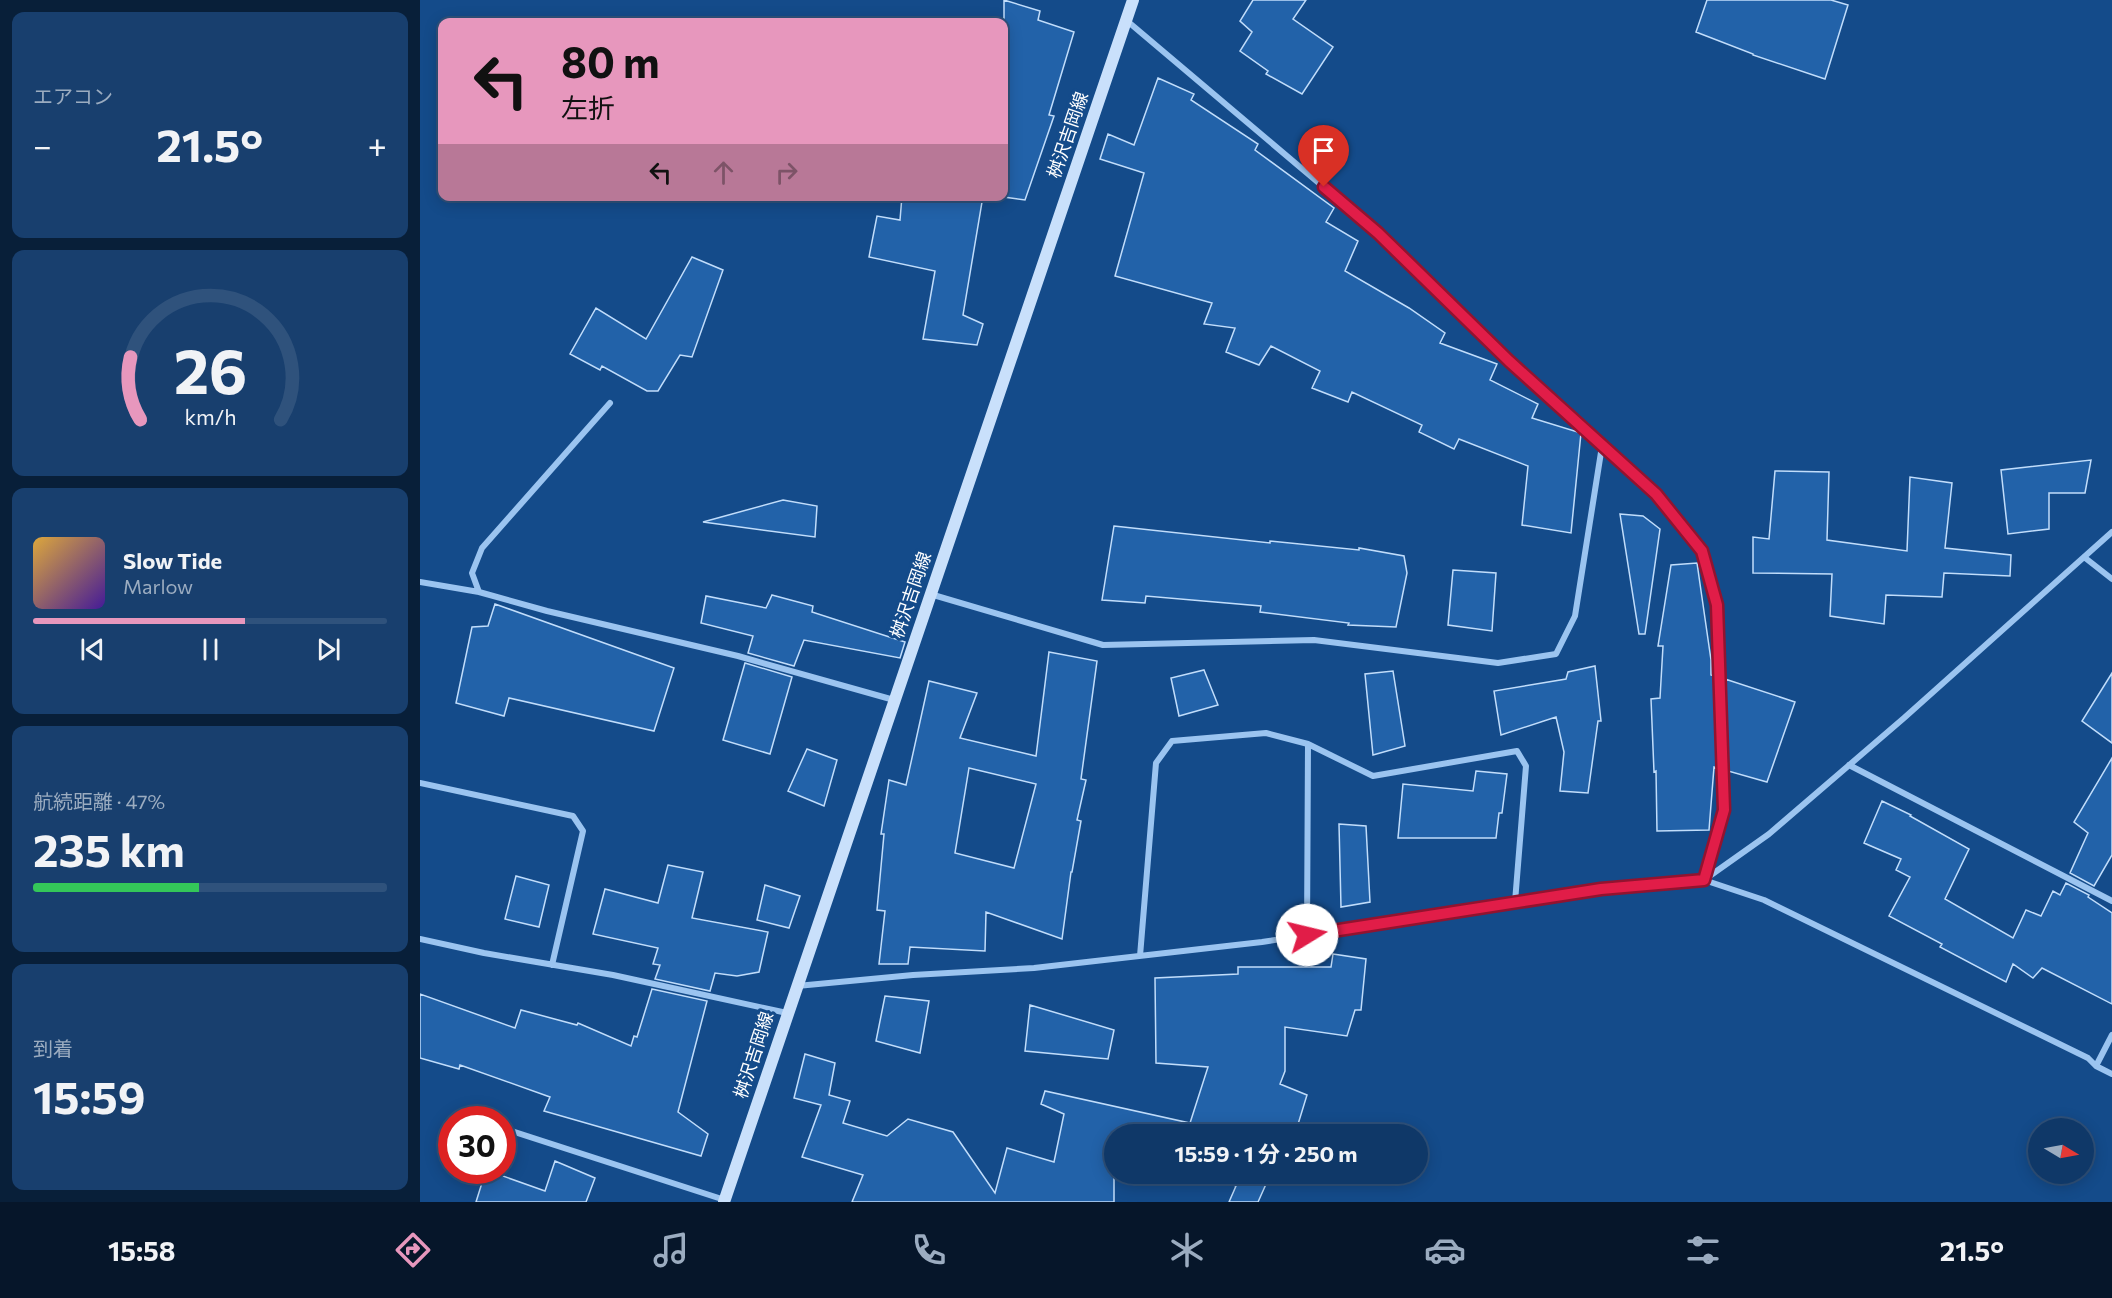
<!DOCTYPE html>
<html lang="ja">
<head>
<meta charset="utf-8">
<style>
  body { margin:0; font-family:Commissioner,"Noto Sans JP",sans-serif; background:#183f6e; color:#f1f3f6; height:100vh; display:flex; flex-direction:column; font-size:22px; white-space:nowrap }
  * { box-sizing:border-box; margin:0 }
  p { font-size:20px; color:#9bacc0 }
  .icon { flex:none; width:33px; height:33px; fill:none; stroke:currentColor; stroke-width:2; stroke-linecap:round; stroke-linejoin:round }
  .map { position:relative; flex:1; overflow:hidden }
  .drawer { display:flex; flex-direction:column; gap:12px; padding:12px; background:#081f39; width:420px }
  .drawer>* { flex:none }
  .banner { position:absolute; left:18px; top:18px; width:570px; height:183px; border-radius:12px; box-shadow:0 3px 15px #0003,0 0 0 2px #2f527c; background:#e797bd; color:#111; overflow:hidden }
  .needle { width:39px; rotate:100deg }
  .buttons { position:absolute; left:1608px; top:1118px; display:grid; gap:12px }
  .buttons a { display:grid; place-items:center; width:66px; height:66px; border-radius:50%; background:#0f3868; box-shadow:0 3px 15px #0003,0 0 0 2px #2f527c; font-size:30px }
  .speed { position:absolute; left:18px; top:1106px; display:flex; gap:12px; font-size:30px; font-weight:700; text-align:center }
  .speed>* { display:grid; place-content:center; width:78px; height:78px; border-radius:50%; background:#0f3868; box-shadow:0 3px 15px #0003,0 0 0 2px #2f527c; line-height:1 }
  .speed .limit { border:9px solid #d22; background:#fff; color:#111 }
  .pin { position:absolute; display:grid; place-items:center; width:51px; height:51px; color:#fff; margin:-62px -26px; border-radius:50% 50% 50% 0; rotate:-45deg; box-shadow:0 0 6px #0007 }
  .pin .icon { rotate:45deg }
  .me { position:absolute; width:66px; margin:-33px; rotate:81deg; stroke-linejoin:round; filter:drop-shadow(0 0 4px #0008) }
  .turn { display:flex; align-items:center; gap:21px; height:126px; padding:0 24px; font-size:27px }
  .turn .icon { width:78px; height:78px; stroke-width:2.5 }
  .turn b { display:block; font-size:42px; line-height:51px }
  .lanes { display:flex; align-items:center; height:57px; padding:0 24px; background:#0003; justify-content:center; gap:30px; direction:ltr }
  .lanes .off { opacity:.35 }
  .big { font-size:45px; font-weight:700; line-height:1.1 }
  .drawer .widget { flex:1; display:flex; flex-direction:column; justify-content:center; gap:9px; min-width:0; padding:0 21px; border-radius:12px; background:#183f6e }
  .drawer .dial { align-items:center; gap:0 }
  .dial svg { height:156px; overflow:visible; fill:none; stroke:#2f527c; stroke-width:7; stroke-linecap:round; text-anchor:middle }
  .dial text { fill:#f1f3f6; stroke:none }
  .song { display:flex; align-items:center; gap:18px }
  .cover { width:72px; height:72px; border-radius:9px; background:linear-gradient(135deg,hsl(40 70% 55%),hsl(260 70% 35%)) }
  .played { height:6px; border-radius:3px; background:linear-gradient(90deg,#e797bd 60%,#2f527c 60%) }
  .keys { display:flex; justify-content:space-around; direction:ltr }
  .heat { display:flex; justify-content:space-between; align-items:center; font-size:33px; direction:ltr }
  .charge { height:9px; border-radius:4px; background:linear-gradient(90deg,#34c759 47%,#2f527c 0) }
  .trip { position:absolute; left:684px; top:1124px; width:324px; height:60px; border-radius:30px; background:#0f3868; box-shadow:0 3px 15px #0003,0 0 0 2px #2f527c; font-weight:700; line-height:60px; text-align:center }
  .tabs { display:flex; height:96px; justify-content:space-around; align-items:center; background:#06162a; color:#9bacc0 }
  .tabs .icon { width:42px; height:42px }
  .tabs .on { color:#e797bd }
  .tabs b { font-size:27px; color:#f1f3f6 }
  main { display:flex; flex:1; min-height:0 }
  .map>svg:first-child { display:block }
  .building { fill:#2262a9; stroke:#c1ddfb; stroke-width:1.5; fill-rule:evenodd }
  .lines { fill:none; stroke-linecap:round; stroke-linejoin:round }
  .minor { stroke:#9bc4f0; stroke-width:6 }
  .secondary { stroke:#c9e0fb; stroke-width:12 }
  .route-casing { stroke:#92132f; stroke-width:15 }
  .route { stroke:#e11d48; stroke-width:10 }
  .labels { text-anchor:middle; stroke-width:6; stroke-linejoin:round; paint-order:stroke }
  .street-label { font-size:18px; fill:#fff; stroke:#144b8a }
</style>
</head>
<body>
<main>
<section class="drawer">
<div class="widget"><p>エアコン</p>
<div class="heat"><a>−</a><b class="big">21.5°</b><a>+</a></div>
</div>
<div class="widget dial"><svg viewBox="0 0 100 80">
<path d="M14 69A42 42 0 1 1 86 69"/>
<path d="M14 69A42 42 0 0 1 9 37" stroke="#e797bd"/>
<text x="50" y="56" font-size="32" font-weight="700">26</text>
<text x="50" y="72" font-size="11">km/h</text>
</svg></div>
<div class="widget">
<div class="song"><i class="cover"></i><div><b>Slow Tide</b><p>Marlow</p></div></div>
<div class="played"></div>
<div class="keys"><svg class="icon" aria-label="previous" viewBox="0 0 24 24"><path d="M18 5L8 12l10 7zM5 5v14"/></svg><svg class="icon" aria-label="pause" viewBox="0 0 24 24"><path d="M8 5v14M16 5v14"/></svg><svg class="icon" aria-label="next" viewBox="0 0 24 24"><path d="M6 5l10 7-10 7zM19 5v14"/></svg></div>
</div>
<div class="widget"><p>航続距離 · 47%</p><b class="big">235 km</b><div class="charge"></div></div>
<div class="widget"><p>到着</p><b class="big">15:59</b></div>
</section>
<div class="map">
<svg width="1692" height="1202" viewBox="0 0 1692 1202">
  <rect width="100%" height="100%" fill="#144b8a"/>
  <path class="building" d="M584,0L620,11L618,20L654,32L629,115L634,116L605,200L584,197Z
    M833,0H886L873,19L913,47L882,94L846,74L848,71L820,51L832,32L820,21Z
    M1287,0H1411L1428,5L1405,79L1333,55V54L1276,32Z
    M738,78L774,94L771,100L838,144L835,150L914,208L906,222L938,241L925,271L989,308L1025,333L1020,343L1077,364L1070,380L1118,404L1112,418L1161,433L1151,533L1102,525L1108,466L1039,439L1034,449L999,432L1002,425L932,392L928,402L892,388L900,371L851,346L839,365L806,352L815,328L784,324L792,303L695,276L724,173L680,159L688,134L714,145Z
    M482,196H563L543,315L563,324L557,345L503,339L515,271L449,257L457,216L480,220Z
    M272,257L303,270L272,357L260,355L238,391H227L182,366L180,370L150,354L176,308L226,339Z
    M1671,460L1665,493H1629V529L1588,534L1581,470Z
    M1355,471L1409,472L1407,540L1487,551L1490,477L1532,483L1525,548L1591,555L1590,576L1524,573L1522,597L1466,595L1464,624L1410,616L1412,574L1333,573V537L1349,539Z
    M363,500L397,506L395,537L283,522Z
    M1200,514L1223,516L1240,529L1225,634H1219Z
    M694,526L850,543V541L939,550V548L984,556L987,573L976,627L928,625L929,623L840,612L841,606L726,596L725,603L682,600Z
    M1277,563L1291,660V675L1294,676L1297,768L1294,767L1289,830L1237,831L1236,771L1234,772L1231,699L1240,698L1243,646H1238L1251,565Z
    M1033,570L1076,573L1072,631L1028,625Z
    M352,595L393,606L392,612L485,642L480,658L384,640L374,666L328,653L333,636L281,623L286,596L346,608Z
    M75,604L254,668L234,731L89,698L84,716L36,703L52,627L68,626Z
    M629,652L677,661L661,779L666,780L657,820L661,821L652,872H651L642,939L566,912L565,951L490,947L488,964H459L465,911L457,910L464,834H461L469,780L486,785L509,681L557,693L540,738L616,756ZM549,768L616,784L594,868L535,853Z
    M325,663L372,677L350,754L303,740Z
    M1175,666L1181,721H1178L1168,793L1140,791L1144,752L1136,717L1081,735L1074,691L1146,679L1148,672Z
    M784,670L798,705L759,716L751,678Z
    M973,671L985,746L953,755L945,674Z
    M1692,673V743L1662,721Z
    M1305,679L1375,702L1347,782L1308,771Z
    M387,749L417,760L404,806L368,791Z
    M1692,758V855L1674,886L1650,873L1668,833L1654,822Z
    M1056,771L1087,774L1082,813H1079L1076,838H978L983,784L1053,791Z
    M1462,801L1491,815L1490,816L1549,849L1525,899L1593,938L1606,910L1621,916L1633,891L1640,895L1646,883L1669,895L1668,897L1692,913V1004L1622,968L1613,978L1593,964L1586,982L1520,947L1522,944L1469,916L1490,877L1476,870L1481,859L1444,843Z
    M919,824L946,826L950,902L921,907Z
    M248,865L283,872L272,918L348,932L339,972L317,976L295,973L290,991L235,979L240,965L233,964L238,948L173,934L185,889L238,903Z
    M96,876L129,885L119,927L85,919Z
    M345,885L380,896L369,928L337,920Z
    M913,954L946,959L941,1010H935L927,1036L865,1027V1071L860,1084L887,1095L875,1134H694V1202H432L443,1175L382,1157L401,1105L374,1098L385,1054L415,1063L409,1095L430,1101L423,1123L467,1136L488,1119L533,1132L575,1193L587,1148L634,1162L644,1114L621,1104L625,1091L770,1123L788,1067L736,1063L735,978L818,974V967H911Z
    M232,989L287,1001L258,1112L288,1134L281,1156L124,1111L130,1097L40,1065L39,1069L0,1058V994L95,1028L101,1010L157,1025L158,1023L211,1046L214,1036L217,1037Z
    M465,996L509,1001L500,1053L456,1041Z
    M610,1005L694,1030L688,1059L605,1051Z
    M135,1161L175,1178L166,1202H56L66,1170L125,1191Z
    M786,1173H851L838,1202H809L816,1186Z"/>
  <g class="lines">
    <path class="minor" d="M706,20L958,233L1089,361L1236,494L1282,551L1297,605L1304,811L1284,880
      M1664,557L1692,579
      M0,582L59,592L127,611L318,656L474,700
      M59,592L52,573L62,548L190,403
      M510,594L683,645L894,640L1078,663L1136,654L1155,616L1182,446
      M1429,765L1692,901
      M0,783L153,816L163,831L132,965
      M1284,880L1349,834L1484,718L1692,532
      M887,935L888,744
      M0,939L64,953L193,975L367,1013
      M720,956L736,763L752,741L846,733L888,744L953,776L1097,751L1106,766L1095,902
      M377,986L493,975L614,968L842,942L1181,889L1284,880L1344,900L1668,1058L1676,1066L1692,1074
      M1676,1066L1692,1035
      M37,1114L53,1119
      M82,1128L305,1200"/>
    <path class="secondary" d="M304,1202L713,0"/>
  </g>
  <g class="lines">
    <g class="route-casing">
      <path id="route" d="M887,935L1181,889L1284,880L1304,810L1297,605L1282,551L1236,494L1089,361L958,233L904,187"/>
    </g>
    <use href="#route" class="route"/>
  </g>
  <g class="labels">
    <g class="street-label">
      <text transform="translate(648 135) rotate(-71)" y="6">桝沢吉岡線</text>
      <text transform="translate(491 595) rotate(-71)" y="6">桝沢吉岡線</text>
      <text transform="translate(334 1055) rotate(-72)" y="6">桝沢吉岡線</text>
    </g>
  </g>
</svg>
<div class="buttons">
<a><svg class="needle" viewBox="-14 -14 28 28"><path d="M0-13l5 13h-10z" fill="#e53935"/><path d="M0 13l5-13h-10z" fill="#9bacc0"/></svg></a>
</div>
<div class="speed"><div class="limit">30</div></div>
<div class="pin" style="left:904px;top:187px;background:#d93025"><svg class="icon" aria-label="arrive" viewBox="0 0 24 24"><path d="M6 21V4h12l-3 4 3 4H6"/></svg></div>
<svg class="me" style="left:887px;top:935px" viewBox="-20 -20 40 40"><circle r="19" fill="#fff"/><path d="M0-13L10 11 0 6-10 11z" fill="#e11d48"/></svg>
<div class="trip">15:59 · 1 分 · 250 m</div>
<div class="banner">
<div class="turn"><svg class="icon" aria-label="left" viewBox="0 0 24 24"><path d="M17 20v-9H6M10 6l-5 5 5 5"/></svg><div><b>80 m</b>左折</div></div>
<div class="lanes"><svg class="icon" aria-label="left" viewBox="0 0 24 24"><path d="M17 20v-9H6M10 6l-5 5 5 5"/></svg><svg class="icon off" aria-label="ahead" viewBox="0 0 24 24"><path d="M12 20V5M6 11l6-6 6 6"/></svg><svg class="icon off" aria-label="right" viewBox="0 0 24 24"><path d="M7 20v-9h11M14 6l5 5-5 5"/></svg></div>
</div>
</div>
</main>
<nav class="tabs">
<b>15:58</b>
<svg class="icon on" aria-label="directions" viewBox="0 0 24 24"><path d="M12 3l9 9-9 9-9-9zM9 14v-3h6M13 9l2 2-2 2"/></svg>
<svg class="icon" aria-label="music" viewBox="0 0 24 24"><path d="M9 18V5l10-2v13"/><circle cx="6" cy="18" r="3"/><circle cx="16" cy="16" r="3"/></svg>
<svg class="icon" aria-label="phone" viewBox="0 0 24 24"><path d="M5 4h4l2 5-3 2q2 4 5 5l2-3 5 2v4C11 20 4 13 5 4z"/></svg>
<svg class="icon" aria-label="climate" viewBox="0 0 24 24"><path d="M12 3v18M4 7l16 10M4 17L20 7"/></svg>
<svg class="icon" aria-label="car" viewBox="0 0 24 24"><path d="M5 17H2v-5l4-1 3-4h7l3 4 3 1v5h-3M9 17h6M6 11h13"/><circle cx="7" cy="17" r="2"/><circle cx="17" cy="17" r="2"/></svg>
<svg class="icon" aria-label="filters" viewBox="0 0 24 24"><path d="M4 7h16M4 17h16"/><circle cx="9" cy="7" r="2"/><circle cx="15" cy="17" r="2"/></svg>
<b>21.5°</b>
</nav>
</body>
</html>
